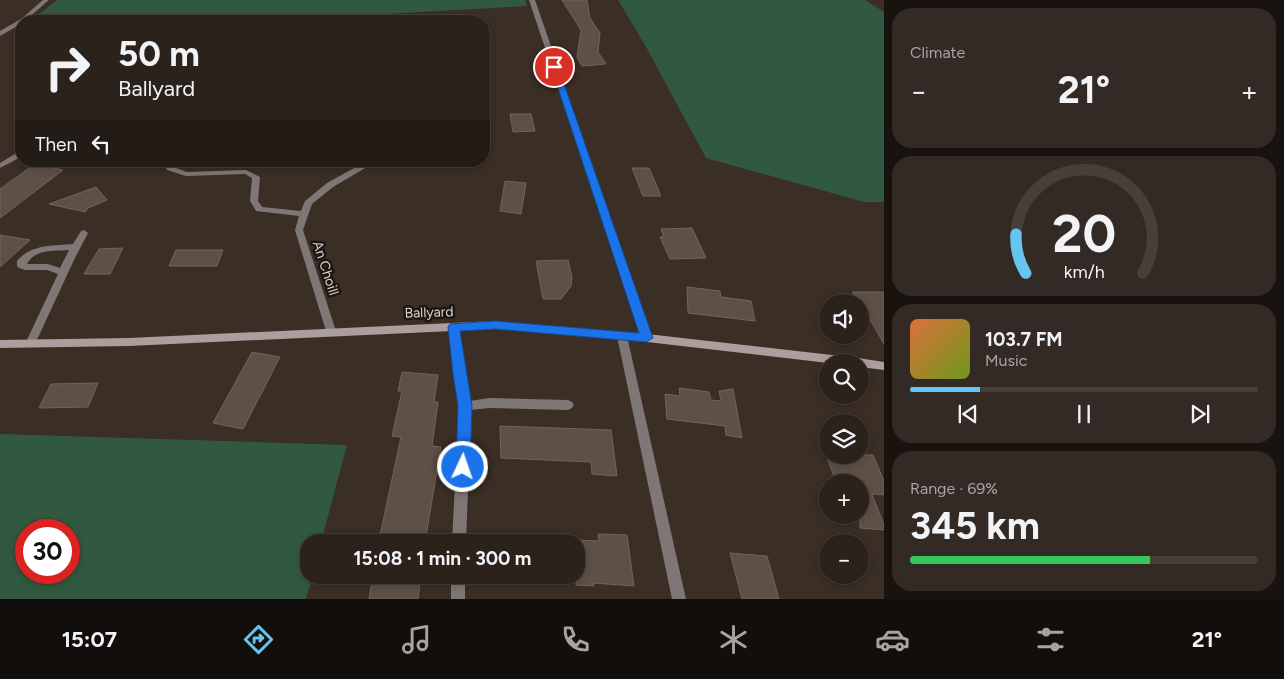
<!DOCTYPE html>
<html lang="en">
<head>
<meta charset="utf-8">
<style>
  body { margin:0; font-family:Figtree,sans-serif; background:#342a25; color:#f1f3f6; height:100vh; display:flex; flex-direction:column; font-size:19px; white-space:nowrap }
  * { box-sizing:border-box; margin:0 }
  p { font-size:16px; color:#a6a4a3 }
  .icon { flex:none; width:28px; height:28px; fill:none; stroke:currentColor; stroke-width:2; stroke-linecap:round; stroke-linejoin:round }
  .map { position:relative; flex:1; overflow:hidden }
  .drawer { display:flex; flex-direction:column; gap:8px; padding:8px; background:#18130f; width:400px }
  .drawer>* { flex:none }
  .hud { position:absolute; left:15px; top:15px; width:475px; height:152px; border-radius:20px; box-shadow:0 2px 8px #0003,0 0 0 1px #483f3b; background:#2c221c; color:#f1f3f6; overflow:hidden }
  .buttons { position:absolute; left:819px; top:294px; display:grid; gap:10px }
  .buttons a { display:grid; place-items:center; width:50px; height:50px; border-radius:50%; background:#2c221c; box-shadow:0 2px 8px #0003,0 0 0 1px #483f3b; font-size:25px }
  .speed { position:absolute; left:15px; top:519px; display:flex; gap:10px; font-size:25px; font-weight:700; text-align:center }
  .speed>* { display:grid; place-content:center; width:65px; height:65px; border-radius:50%; background:#2c221c; box-shadow:0 2px 8px #0003,0 0 0 1px #483f3b; line-height:1 }
  .speed .limit { border:8px solid #d22; background:#fff; color:#111 }
  .pin { position:absolute; display:grid; place-items:center; width:42px; height:42px; color:#fff; margin:-21px; border:2px solid #fff; border-radius:50%; box-shadow:0 1px 5px #0007 }
  .me { position:absolute; width:55px; margin:-28px; rotate:3deg; stroke-linejoin:round; filter:drop-shadow(0 0 4px #0008) }
  .turn { display:flex; align-items:center; gap:18px; height:105px; padding:0 20px; font-size:22px }
  .turn .icon { width:65px; height:65px; stroke-width:2.5 }
  .turn b { display:block; font-size:35px; line-height:42px }
  .then { display:flex; align-items:center; height:48px; padding:0 20px; background:#0003; gap:10px; font-size:19px }
  .big { font-size:38px; font-weight:700; line-height:1.1 }
  .drawer .tile { flex:1; display:flex; flex-direction:column; justify-content:center; gap:8px; min-width:0; padding:0 18px; border-radius:20px; background:#342a25 }
  .drawer .dial { align-items:center; gap:0 }
  .dial svg { height:130px; overflow:visible; fill:none; stroke:#483f3b; stroke-width:7; stroke-linecap:round; text-anchor:middle }
  .dial text { fill:#f1f3f6; stroke:none }
  .song { display:flex; align-items:center; gap:15px }
  .cover { width:60px; height:60px; border-radius:8px; background:linear-gradient(135deg,hsl(20 70% 55%),hsl(80 70% 35%)) }
  .played { height:5px; border-radius:2px; background:linear-gradient(90deg,#65c5ef 20%,#483f3b 20%) }
  .keys { display:flex; justify-content:space-around; direction:ltr }
  .heat { display:flex; justify-content:space-between; align-items:center; font-size:28px; direction:ltr }
  .charge { height:8px; border-radius:4px; background:linear-gradient(90deg,#34c759 69%,#483f3b 0) }
  .trip { position:absolute; left:300px; top:534px; width:285px; height:50px; border-radius:20px; background:#2c221c; box-shadow:0 2px 8px #0003,0 0 0 1px #483f3b; font-weight:700; line-height:50px; text-align:center }
  .tabs { display:flex; height:80px; justify-content:space-around; align-items:center; background:#120e0b; color:#a6a4a3 }
  .tabs .icon { width:35px; height:35px }
  .tabs .selected { color:#65c5ef }
  .tabs b { font-size:22px; color:#f1f3f6 }
  main { display:flex; flex:1; min-height:0 }
  .map>svg:first-child { display:block }
  .green { fill:#315941; fill-rule:evenodd }
  .building { fill:#5d5047; stroke:#73645b }
  .lines { fill:none; stroke-linecap:round; stroke-linejoin:round }
  .street { fill:#7f7775; fill-rule:evenodd }
  .secondary { fill:#ab9e9c; fill-rule:evenodd }
  .route { fill:#1a73e8; stroke:#114b97 }
  .labels { text-anchor:middle; stroke-width:5; stroke-linejoin:round; paint-order:stroke }
  .street-label { font-size:14px; fill:#ddd5cf; stroke:#1d1714 }
</style>
</head>
<body>
<main>
<div class="map">
<svg width="884" height="599" viewBox="0 0 884 599">
  <rect width="100%" height="100%" fill="#3a2e25"/>
  <path class="green" d="M57,0H525L527,6L316,18L314,21H30Z
    M618,0H865L884,12V202H864L706,158L645,45Z
    M0,434L347,445L321,542H309V575H313L306,599H0ZM26,530H69V572H26Z"/>
  <path class="building" d="M562,0H587L590,18L600,33L598,52L606,64L582,66L577,57L581,30Z
    M510,114H531L535,131L513,132Z
    M35,164L63,170L0,218V189Z
    M632,168H649L661,196H643Z
    M505,181L526,183L521,214L500,211Z
    M96,187L107,200L88,208L85,212L49,204Z
    M692,228L706,258L670,259L660,237H664L661,229Z
    M0,235L30,240L0,267Z
    M123,248L110,274H84L99,249Z
    M176,250H223L217,266H169Z
    M568,260L572,277L571,286L561,299H543L536,261Z
    M687,287L720,291L721,297L751,301L755,321L688,313Z
    M852,292H884V344L860,302Z
    M252,352L280,357L243,429L213,423Z
    M402,372L438,375L434,402H438L432,446L441,447L425,542L379,540L401,437L392,436L402,391H398Z
    M98,383L88,407L39,408L51,384Z
    M679,388L709,392L711,400L721,401L719,391L733,389L742,438L726,435L725,426L667,419L665,394L680,396Z
    M500,426L611,430L617,476L592,474L591,462L501,458Z
    M837,455H873L884,481V495L872,494L884,525V530L860,528V482H836L828,460H839Z
    M598,534L627,535L634,586L593,583L594,586L576,585V540L599,541Z
    M730,553L767,556L779,599H742Z
    M373,575H421L418,599H369Z"/>
  <g class="lines">
    <path class="street" d="M43,0H49L25,21H21V24L0,36V31L21,19Z
      M529,0H535L652,338L651,341H643L642,338Z
      M18,152H21V157L0,168V163Z
      M163,161H171L173,167L187,172L246,170L260,177L258,201L262,207L301,211L305,201L327,183L367,161H377L333,187L312,204L303,230L336,331L335,334H327L326,331L295,230L299,216L256,211L250,201L252,178L245,174L186,176L167,170Z
      M84,230L88,233L74,260L35,344L34,347H26L25,344L58,274L47,270H25L19,268L17,266V261C31,244 53,246 73,244L81,231ZM69,250L60,268L48,264H27C34,249 55,251 69,250Z
      M454,323L458,324L459,327L470,401L489,398L568,400L572,402L574,405L572,408L568,410L489,408L471,410L466,542H452L459,406L449,327L450,324Z
      M622,332L626,333L627,336L686,599H672L617,336L618,333Z
      M451,575H465V599H451Z"/>
    <path class="secondary" d="M495,321L647,334L858,358L884,362V370L860,367V362L828,363L647,342L495,329L129,346L0,348V340L129,338Z"/>
  </g>
  <path class="route" d="M554,65L558,67L653,338L646,342L495,329L460,331L472,406L470,467L468,471L463,473L458,471L456,467L458,406L453,374L448,327L450,324L495,321L639,333L551,67Z"/>
  <g class="labels">
    <g class="street-label">
      <text transform="translate(326 268) rotate(72)" y="5">An Choill</text>
      <text transform="translate(429 312) rotate(-2)" y="5">Ballyard</text>
    </g>
  </g>
</svg>
<div class="buttons">
<a><svg class="icon" aria-label="sound" viewBox="0 0 24 24"><path d="M4 9h4l5-4v14l-5-4H4zM17 9q2 3 0 6"/></svg></a>
<a><svg class="icon" aria-label="search" viewBox="0 0 24 24"><circle cx="10" cy="10" r="6"/><path d="M15 15l6 6"/></svg></a>
<a><svg class="icon" aria-label="layers" viewBox="0 0 24 24"><path d="M12 4l9 5-9 5-9-5zM3 14l9 5 9-5"/></svg></a>
<a>+</a>
<a>−</a>
</div>
<div class="speed"><div class="limit">30</div></div>
<div class="pin" style="left:554px;top:67px;background:#d93025"><svg class="icon" aria-label="arrive" viewBox="0 0 24 24"><path d="M6 21V4h12l-3 4 3 4H6"/></svg></div>
<svg class="me" style="left:463px;top:467px" viewBox="-20 -20 40 40"><circle r="17" fill="#1a73e8" stroke="#fff" stroke-width="3"/><path d="M0-11L8 9 0 5-8 9z" fill="#fff"/></svg>
<div class="trip">15:08 · 1 min · 300 m</div>
<div class="hud">
<div class="turn"><svg class="icon" aria-label="right" viewBox="0 0 24 24"><path d="M7 20v-9h11M14 6l5 5-5 5"/></svg><div><b>50 m</b>Ballyard</div></div>
<div class="then">Then<svg class="icon" aria-label="left" viewBox="0 0 24 24"><path d="M17 20v-9H6M10 6l-5 5 5 5"/></svg></div>
</div>
</div>
<section class="drawer">
<div class="tile"><p>Climate</p>
<div class="heat"><a>−</a><b class="big">21°</b><a>+</a></div>
</div>
<div class="tile dial"><svg viewBox="0 0 100 80">
<path d="M14 69A42 42 0 1 1 86 69"/>
<path d="M14 69A42 42 0 0 1 8 45" stroke="#65c5ef"/>
<text x="50" y="56" font-size="32" font-weight="700">20</text>
<text x="50" y="72" font-size="11">km/h</text>
</svg></div>
<div class="tile">
<div class="song"><i class="cover"></i><div><b>103.7 FM</b><p>Music</p></div></div>
<div class="played"></div>
<div class="keys"><svg class="icon" aria-label="previous" viewBox="0 0 24 24"><path d="M18 5L8 12l10 7zM5 5v14"/></svg><svg class="icon" aria-label="pause" viewBox="0 0 24 24"><path d="M8 5v14M16 5v14"/></svg><svg class="icon" aria-label="next" viewBox="0 0 24 24"><path d="M6 5l10 7-10 7zM19 5v14"/></svg></div>
</div>
<div class="tile"><p>Range · 69%</p><b class="big">345 km</b><div class="charge"></div></div>
</section>
</main>
<nav class="tabs">
<b>15:07</b>
<svg class="icon selected" aria-label="directions" viewBox="0 0 24 24"><path d="M12 3l9 9-9 9-9-9zM9 14v-3h6M13 9l2 2-2 2"/></svg>
<svg class="icon" aria-label="music" viewBox="0 0 24 24"><path d="M9 18V5l10-2v13"/><circle cx="6" cy="18" r="3"/><circle cx="16" cy="16" r="3"/></svg>
<svg class="icon" aria-label="phone" viewBox="0 0 24 24"><path d="M5 4h4l2 5-3 2q2 4 5 5l2-3 5 2v4C11 20 4 13 5 4z"/></svg>
<svg class="icon" aria-label="climate" viewBox="0 0 24 24"><path d="M12 3v18M4 7l16 10M4 17L20 7"/></svg>
<svg class="icon" aria-label="car" viewBox="0 0 24 24"><path d="M5 17H2v-5l4-1 3-4h7l3 4 3 1v5h-3M9 17h6M6 11h13"/><circle cx="7" cy="17" r="2"/><circle cx="17" cy="17" r="2"/></svg>
<svg class="icon" aria-label="filters" viewBox="0 0 24 24"><path d="M4 7h16M4 17h16"/><circle cx="9" cy="7" r="2"/><circle cx="15" cy="17" r="2"/></svg>
<b>21°</b>
</nav>
</body>
</html>
